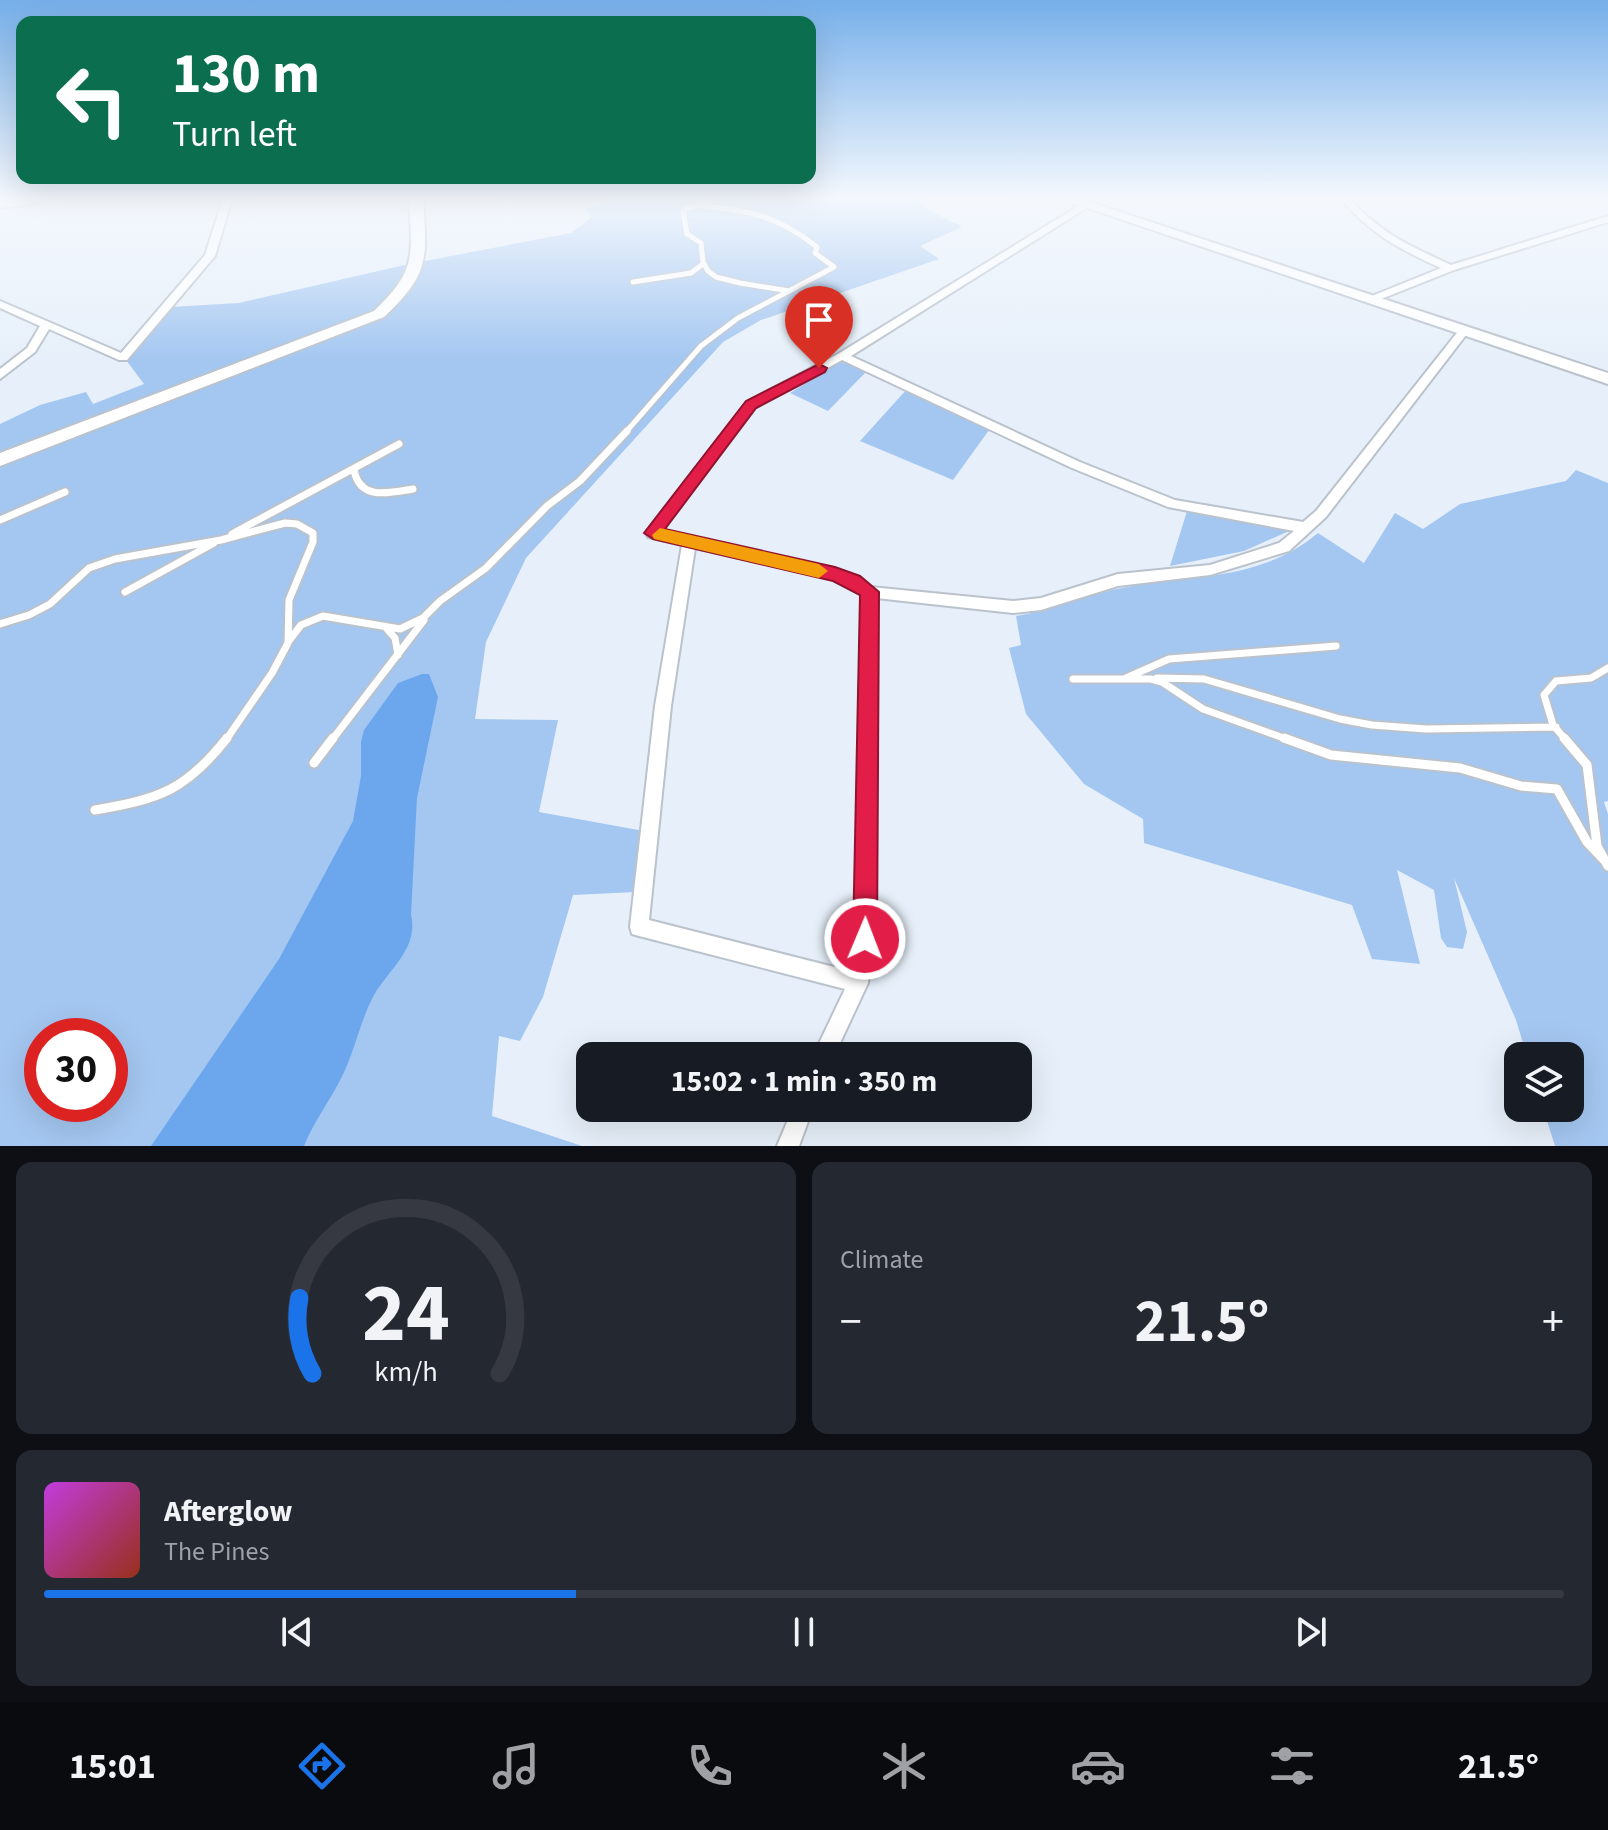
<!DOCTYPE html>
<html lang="en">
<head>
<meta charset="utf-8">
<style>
  body { margin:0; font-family:"Source Sans 3",sans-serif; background:#242831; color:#f1f3f6; height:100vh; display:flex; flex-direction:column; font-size:30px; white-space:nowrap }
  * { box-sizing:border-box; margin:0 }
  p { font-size:26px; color:#9ea1a6 }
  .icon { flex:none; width:44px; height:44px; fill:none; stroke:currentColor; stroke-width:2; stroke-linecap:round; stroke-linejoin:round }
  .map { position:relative; height:1146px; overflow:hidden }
  .panel { display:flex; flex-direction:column; gap:16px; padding:16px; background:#0d0f14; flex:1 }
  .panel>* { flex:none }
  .top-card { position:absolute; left:16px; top:16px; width:800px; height:168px; border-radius:16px; box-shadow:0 8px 32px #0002; background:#0b6e4f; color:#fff; overflow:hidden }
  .buttons { position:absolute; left:1504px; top:1042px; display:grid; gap:16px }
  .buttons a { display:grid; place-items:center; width:80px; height:80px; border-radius:16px; background:#171b24; box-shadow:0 8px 32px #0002; font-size:40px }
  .speed { position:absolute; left:24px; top:1018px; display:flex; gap:16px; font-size:40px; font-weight:700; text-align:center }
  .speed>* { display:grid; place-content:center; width:104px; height:104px; border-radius:50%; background:#171b24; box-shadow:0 8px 32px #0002; line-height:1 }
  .speed .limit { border:12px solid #d22; background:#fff; color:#111 }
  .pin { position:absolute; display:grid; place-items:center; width:68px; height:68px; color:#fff; margin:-82px -34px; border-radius:50% 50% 50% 0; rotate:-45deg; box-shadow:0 0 8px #0007 }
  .pin .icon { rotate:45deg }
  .me { position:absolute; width:88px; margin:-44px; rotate:1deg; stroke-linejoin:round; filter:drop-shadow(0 0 6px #0008) }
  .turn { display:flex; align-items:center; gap:28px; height:168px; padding:0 24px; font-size:36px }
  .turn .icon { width:104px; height:104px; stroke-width:2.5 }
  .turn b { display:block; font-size:56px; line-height:68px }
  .big { font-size:60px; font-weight:700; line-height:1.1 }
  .panel .tile { flex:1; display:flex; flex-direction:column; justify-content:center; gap:12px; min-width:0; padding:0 28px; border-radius:16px; background:#242831 }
  .panel .dial { align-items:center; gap:0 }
  .dial svg { height:208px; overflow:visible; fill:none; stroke:#363941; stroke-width:7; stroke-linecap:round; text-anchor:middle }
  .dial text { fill:#f1f3f6; stroke:none }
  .song { display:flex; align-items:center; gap:24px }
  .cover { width:96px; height:96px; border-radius:12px; background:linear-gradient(135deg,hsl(290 70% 55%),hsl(10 70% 35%)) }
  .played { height:8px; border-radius:4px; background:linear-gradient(90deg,#1a73e8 35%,#363941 35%) }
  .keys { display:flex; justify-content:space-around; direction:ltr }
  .heat { display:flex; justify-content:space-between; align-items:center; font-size:44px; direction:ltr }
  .panel .tiles { flex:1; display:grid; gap:16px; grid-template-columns:1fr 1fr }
  .tile:last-child { grid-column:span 2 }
  .trip { position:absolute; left:576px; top:1042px; width:456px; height:80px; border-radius:16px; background:#171b24; box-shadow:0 8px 32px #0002; font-weight:700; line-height:80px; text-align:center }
  .tabs { display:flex; height:128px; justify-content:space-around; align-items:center; background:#090b0e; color:#9ea1a6 }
  .tabs .icon { width:56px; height:56px }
  .tabs .active { color:#1a73e8 }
  .tabs b { font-size:36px; color:#f1f3f6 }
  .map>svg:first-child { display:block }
  .green { fill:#a4c7f1; fill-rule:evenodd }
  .water { fill:#6ca7ee }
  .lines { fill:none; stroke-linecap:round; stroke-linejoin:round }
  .lane-far2-casing { stroke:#bac2cc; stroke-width:8 }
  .lane-far1-casing { stroke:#bac2cc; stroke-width:11 }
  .lane-casing { stroke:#bac2cc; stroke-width:13 }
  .street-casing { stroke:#bac2cc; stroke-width:4 }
  .secondary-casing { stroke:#bac2cc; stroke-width:4 }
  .primary-casing { stroke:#bac2cc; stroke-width:4 }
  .lane-far2 { stroke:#fff; stroke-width:5 }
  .lane-far1 { stroke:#fff; stroke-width:7 }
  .lane { stroke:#fff; stroke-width:9 }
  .street { fill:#fff; fill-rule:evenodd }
  .secondary { fill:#fff; fill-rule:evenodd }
  .primary { fill:#fff; fill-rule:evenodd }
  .route { fill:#e11d48; stroke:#92132f; stroke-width:2 }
  .slow { fill:#f59e0b }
</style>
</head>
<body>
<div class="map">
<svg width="1608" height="1146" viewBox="0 0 1608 1146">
  <rect width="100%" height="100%" fill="#e7f0fa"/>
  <path class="green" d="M616,199H698L680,207L679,212L718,202L711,199H919L923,207L962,227L920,246L939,259L761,320L723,342L526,558L486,642L475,719L558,720L539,812L644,831L636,892L573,895L543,997L520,1041L499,1036L492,1116L582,1146H0V424L40,405L86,392L93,404L144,384L126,360L170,307L239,303L409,264L571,233L592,217L586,209ZM42,1036H110V1104H42Z
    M843,360L867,371L828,411L790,393Z
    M907,389L992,426L953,480L860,441Z
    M1576,470L1608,483V801L1604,802L1608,814V1146H1555L1543,1108H1570V1056H1527L1516,1020L1454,878L1467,932L1463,949L1447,947L1441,938L1434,890L1397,870L1420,964L1372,959L1352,905L1144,843L1143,819L1084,784L1026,714L1009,648L1021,645L1016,616C1050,611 1079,597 1112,590C1184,574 1257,584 1318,533L1364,563L1395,513L1423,529L1460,504L1566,481Z
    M1187,511L1296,528L1244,551L1170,566Z"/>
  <path class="water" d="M422,674H429L438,697L417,798L411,915C419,948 389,969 374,995C361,1019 356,1046 345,1070C333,1097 315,1119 304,1146H151L279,959L353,821L361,776V742L364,730L398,683Z"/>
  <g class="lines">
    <g class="lane-far2-casing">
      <path id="lane-far2" d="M698,205C750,212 774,213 817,247L815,253L834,267L789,291L740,283L716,277L708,271L703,262L701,243L687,234L683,210Z
        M633,282L691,273L703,264
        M625,433L701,346L738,318L789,291"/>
    </g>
    <g class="lane-far1-casing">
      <path id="lane-far1" d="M354,470C360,501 389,493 413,489
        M0,520L65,492
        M232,534L399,444
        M125,592L214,543
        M0,624L29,615L50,604L89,568L115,559L221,540L285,523L297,524L313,533V542L289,600L288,643L272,673L226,740
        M387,629L395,638L398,655
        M288,642L301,625L323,616L400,629L423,618L440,601L486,568L547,506L580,481L627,431
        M1126,678L1169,659L1336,646
        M1157,678L1204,679L1340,719L1372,725L1426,729L1556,727
        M1073,679H1151L1162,682L1203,709L1289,740
        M332,740L424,620
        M1566,740L1553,725L1544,695L1556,681L1591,678L1608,668"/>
    </g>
    <g class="lane-casing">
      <path id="lane" d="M1284,738L1331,755L1460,768L1521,786L1557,789L1587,842L1605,861
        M1564,738L1587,765L1597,846L1608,866
        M314,763L333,738
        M95,810C160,799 186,790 227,738"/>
    </g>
    <g class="street-casing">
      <path id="street" d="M223,199H232L215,256L127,360H119L49,329L35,352L0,379V369L27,348L40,326L0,308V301L121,353L205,255Z
        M1342,199H1351C1377,232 1414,248 1451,265L1608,216V222L1454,270L1371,303L1367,302V298L1441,268C1403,251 1368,233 1342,199Z
        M1085,202L1090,205L1088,207L851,356L1080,462L1175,500L1303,522L1316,511L1460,329L1464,328L1469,331L1326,517L1289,551L1210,575L1118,586L1041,610L1013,613L876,598L874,939L868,983L834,1056H813L845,989L639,936L632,934L630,927L655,706L682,545L648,537L646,533L747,402L838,354ZM842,360L1072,468L1168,507L1294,531L1279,543L1210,565L1118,574L1041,598L1013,601L871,587L835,569L663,530L755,408ZM695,548L832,579L862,595L856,939L850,971L649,920L671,706Z
        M793,1108H813L799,1146H777Z"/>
    </g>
    <g class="secondary-casing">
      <path id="secondary" d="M409,199H423C427,259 430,274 384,317L0,466V453L374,311C417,270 412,256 409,199Z
        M1061,199H1081L1608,373V384Z"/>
    </g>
    <g class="primary-casing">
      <path id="primary" d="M44,199L37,203L0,208V200Z"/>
    </g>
    <use href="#lane-far2" class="lane-far2"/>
    <use href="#lane-far1" class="lane-far1"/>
    <use href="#lane" class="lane"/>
    <use href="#street" class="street"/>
    <use href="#secondary" class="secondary"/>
    <use href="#primary" class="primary"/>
  </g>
  <linearGradient id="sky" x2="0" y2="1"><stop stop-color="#76afea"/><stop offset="0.55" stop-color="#f4f8fd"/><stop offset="1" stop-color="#f4f8fd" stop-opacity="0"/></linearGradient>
  <rect width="1608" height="360" fill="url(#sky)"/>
  <path class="route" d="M819,364L827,368L825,372L756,408L665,529L835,567L860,576L879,592L877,939L874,948L865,952L856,948L853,939L860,595L833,581L653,539L644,533L746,401Z"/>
  <path class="slow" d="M660,528L819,564L828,571L819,578L654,539L652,535Z"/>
</svg>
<div class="buttons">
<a><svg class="icon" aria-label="layers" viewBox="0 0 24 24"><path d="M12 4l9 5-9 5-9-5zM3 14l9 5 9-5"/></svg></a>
</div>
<div class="speed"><div class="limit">30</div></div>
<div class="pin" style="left:819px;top:368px;background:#d93025"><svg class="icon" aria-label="arrive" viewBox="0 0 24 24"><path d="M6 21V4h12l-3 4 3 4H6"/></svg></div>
<svg class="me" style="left:865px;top:939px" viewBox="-20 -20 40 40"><circle r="17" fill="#e11d48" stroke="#fff" stroke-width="3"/><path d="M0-11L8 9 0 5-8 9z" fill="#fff"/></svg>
<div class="trip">15:02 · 1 min · 350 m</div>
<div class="top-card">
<div class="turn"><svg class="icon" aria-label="left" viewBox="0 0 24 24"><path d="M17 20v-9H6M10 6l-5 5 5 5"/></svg><div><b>130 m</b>Turn left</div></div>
</div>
</div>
<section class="panel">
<div class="tiles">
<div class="tile dial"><svg viewBox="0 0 100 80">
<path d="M14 69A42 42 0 1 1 86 69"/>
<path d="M14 69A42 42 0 0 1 9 40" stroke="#1a73e8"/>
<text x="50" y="56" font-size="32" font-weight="700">24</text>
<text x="50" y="72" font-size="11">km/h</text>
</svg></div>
<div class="tile"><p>Climate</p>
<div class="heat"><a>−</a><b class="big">21.5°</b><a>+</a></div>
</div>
<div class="tile">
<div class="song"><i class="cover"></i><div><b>Afterglow</b><p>The Pines</p></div></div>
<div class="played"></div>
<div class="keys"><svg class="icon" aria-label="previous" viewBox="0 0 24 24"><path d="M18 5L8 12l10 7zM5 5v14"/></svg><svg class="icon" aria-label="pause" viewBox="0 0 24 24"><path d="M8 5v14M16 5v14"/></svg><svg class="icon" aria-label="next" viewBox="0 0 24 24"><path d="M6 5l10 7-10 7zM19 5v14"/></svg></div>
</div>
</div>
</section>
<nav class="tabs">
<b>15:01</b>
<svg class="icon active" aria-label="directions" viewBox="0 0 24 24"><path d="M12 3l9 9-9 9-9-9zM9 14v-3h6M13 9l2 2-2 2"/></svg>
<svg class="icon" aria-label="music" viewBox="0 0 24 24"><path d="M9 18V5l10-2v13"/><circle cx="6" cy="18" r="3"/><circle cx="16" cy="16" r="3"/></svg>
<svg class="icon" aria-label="phone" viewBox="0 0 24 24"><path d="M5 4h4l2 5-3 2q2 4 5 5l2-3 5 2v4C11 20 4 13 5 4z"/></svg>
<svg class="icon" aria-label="climate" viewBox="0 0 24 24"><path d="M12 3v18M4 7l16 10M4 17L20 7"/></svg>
<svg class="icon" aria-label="car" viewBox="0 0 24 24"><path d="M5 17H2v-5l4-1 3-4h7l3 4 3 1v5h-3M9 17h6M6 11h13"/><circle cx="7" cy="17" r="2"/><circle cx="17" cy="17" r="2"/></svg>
<svg class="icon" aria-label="filters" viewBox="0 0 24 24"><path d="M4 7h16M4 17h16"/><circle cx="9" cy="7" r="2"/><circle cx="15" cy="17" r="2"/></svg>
<b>21.5°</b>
</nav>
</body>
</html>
